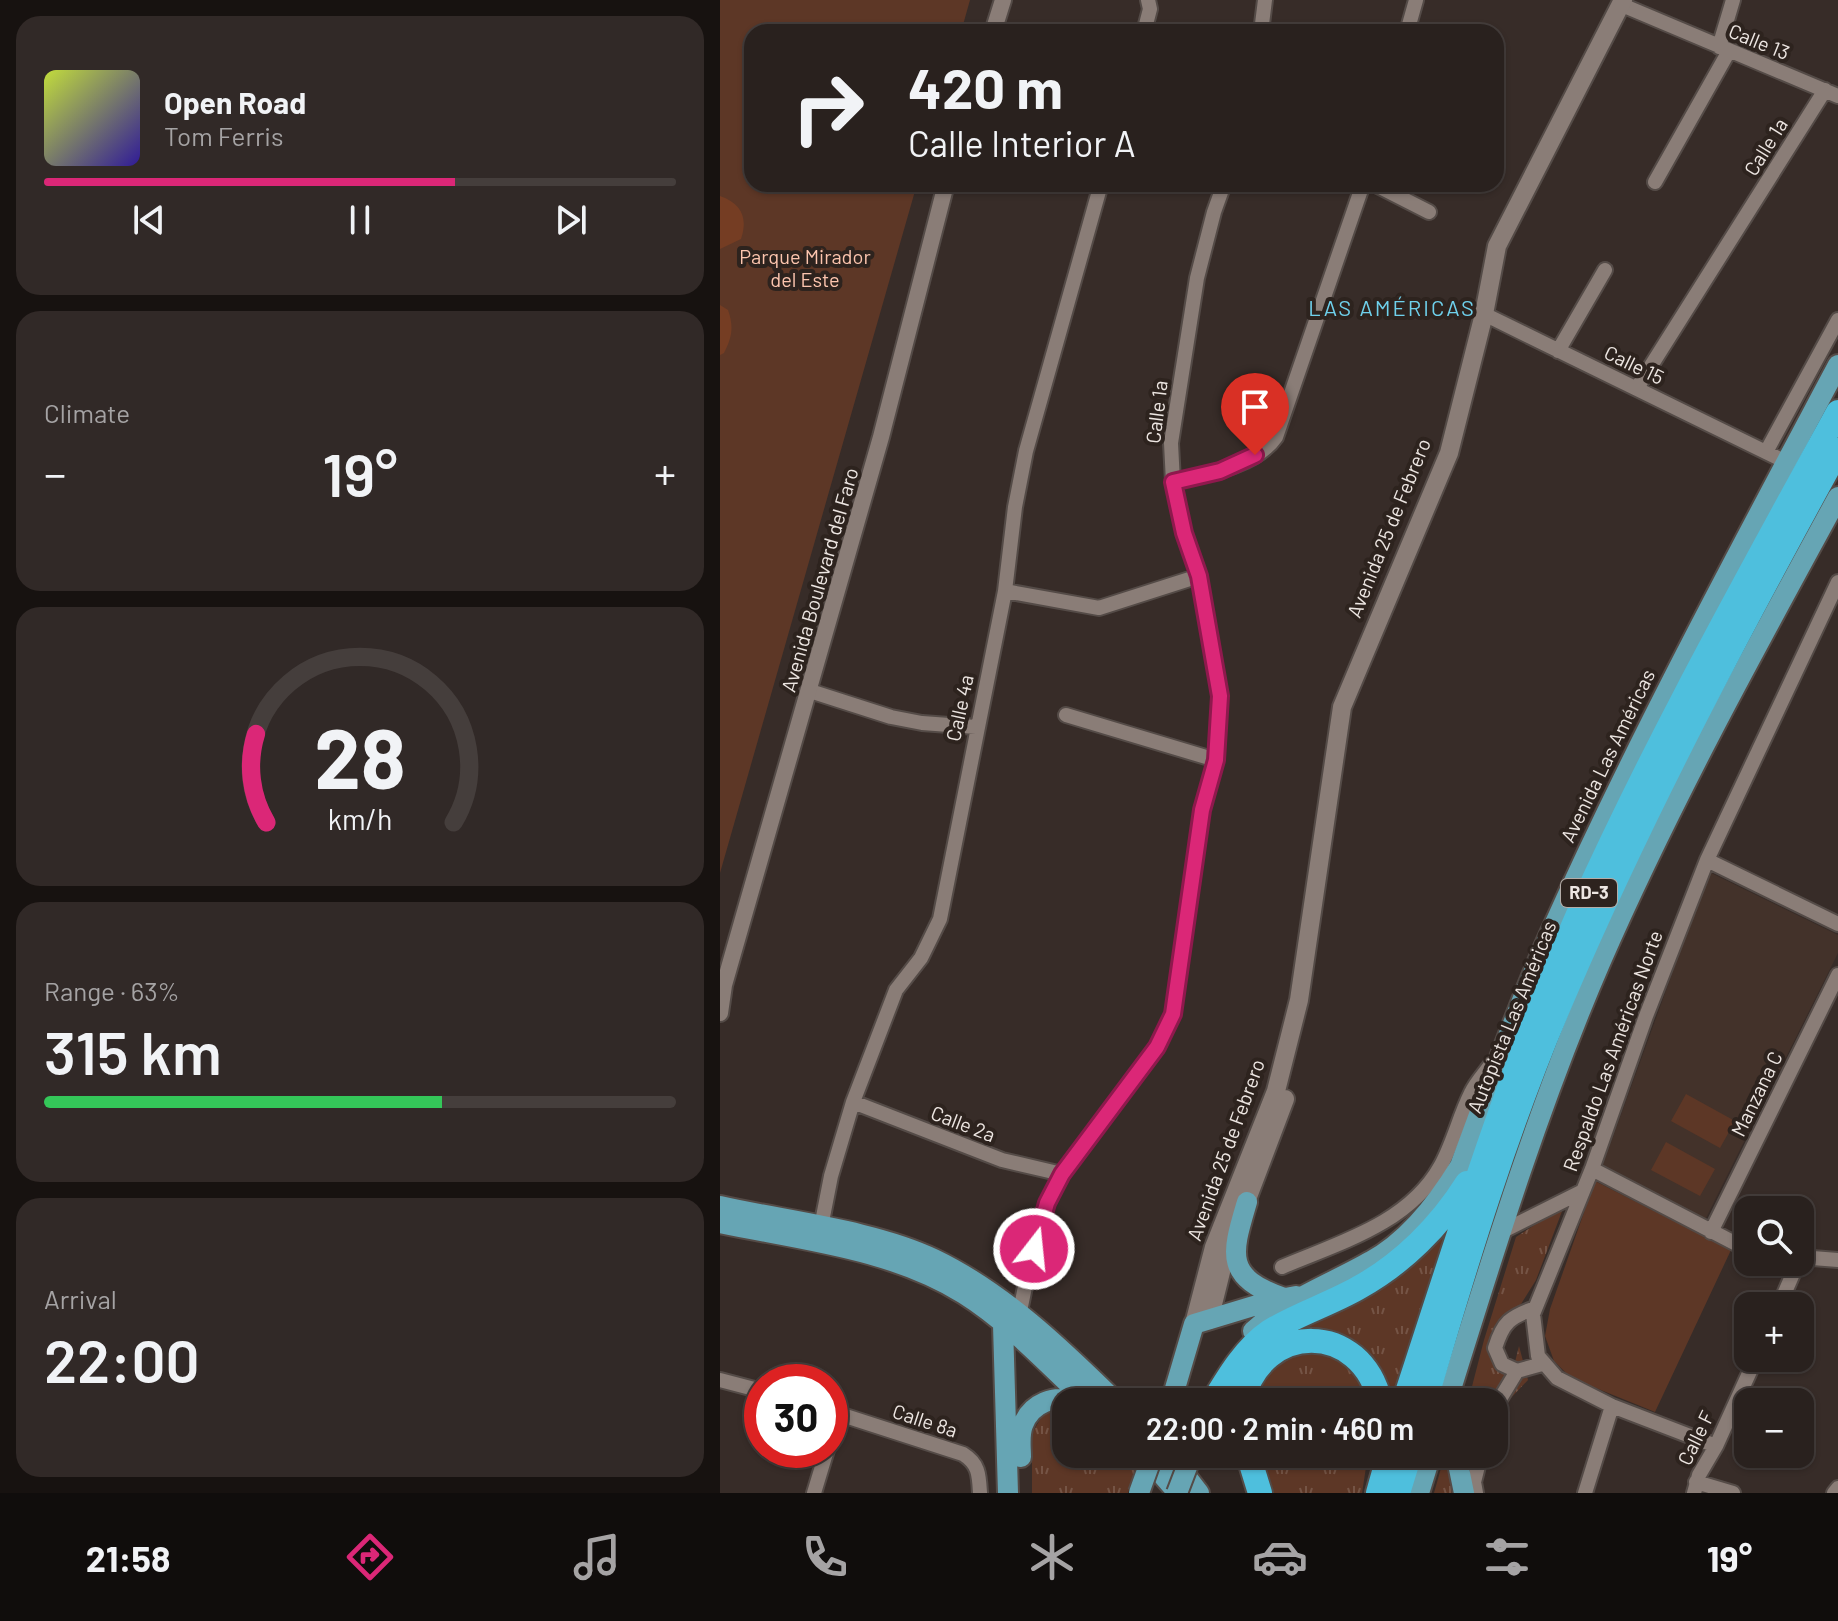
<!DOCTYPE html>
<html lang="en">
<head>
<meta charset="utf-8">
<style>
  body { margin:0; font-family:Barlow,sans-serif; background:#312927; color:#f1f3f6; height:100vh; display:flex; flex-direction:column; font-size:30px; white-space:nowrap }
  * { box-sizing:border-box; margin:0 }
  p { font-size:26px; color:#a5a3a4 }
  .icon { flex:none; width:44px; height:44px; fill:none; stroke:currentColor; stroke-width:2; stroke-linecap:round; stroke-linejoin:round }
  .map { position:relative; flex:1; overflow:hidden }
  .side { display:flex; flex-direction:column; gap:16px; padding:16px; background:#171210; width:720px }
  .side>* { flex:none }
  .banner { position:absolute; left:24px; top:24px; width:760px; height:168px; border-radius:24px; box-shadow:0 2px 6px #0004,0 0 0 2px #453e3c; background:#29211e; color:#f1f3f6; overflow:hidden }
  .fabs { position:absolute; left:1014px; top:1196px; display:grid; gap:16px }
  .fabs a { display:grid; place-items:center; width:80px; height:80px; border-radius:16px; background:#29211e; box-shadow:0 2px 6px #0004,0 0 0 2px #453e3c; font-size:40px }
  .speed { position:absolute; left:24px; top:1364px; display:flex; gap:16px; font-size:40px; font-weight:700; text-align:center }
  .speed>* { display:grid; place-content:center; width:104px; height:104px; border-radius:50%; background:#29211e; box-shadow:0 2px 6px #0004,0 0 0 2px #453e3c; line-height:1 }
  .speed .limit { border:12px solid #d22; background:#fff; color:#111 }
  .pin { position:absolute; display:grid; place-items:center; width:68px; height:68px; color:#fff; margin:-82px -34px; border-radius:50% 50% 50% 0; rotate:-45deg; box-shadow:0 0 8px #0007 }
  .pin .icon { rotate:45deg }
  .me { position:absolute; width:88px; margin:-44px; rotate:16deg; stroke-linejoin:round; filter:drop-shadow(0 0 6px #0008) }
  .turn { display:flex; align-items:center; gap:28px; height:168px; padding:0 32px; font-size:36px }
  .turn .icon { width:104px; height:104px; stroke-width:2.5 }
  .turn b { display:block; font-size:56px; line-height:68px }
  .big { font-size:60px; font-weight:600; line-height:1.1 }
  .side .tile { flex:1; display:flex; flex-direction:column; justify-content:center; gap:12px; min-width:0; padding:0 28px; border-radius:24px; background:#312927 }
  .side .dial { align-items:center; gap:0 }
  .dial svg { height:208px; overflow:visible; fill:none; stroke:#453e3c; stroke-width:7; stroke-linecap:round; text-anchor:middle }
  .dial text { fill:#f1f3f6; stroke:none }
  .song { display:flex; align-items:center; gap:24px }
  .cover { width:96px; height:96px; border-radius:12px; background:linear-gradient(135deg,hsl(70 70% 55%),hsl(250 70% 35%)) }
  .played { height:8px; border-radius:4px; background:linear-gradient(90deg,#db2777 65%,#453e3c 65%) }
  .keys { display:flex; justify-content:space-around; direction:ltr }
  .heat { display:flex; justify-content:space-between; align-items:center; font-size:44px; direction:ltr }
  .charge { height:12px; border-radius:6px; background:linear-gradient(90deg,#34c759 63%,#453e3c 0) }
  .trip { position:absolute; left:332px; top:1388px; width:456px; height:80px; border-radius:24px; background:#29211e; box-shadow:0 2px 6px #0004,0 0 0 2px #453e3c; font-weight:600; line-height:80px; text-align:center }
  .menu { display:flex; height:128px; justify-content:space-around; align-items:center; background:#100d0c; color:#a5a3a4 }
  .menu .icon { width:56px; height:56px }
  .menu .selected { color:#db2777 }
  .menu b { font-size:36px; color:#f1f3f6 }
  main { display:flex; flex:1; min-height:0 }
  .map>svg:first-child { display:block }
  .built { fill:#43322a }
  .grass { fill:url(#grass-tufts) }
  .park { fill:#5d3726 }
  .water { fill:#753d23 }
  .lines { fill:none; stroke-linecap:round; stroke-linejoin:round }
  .minor-casing { stroke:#544b47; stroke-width:18 }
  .tertiary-casing { stroke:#544b47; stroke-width:20 }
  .secondary-casing { stroke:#544b47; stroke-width:22 }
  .primary-casing { stroke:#544b47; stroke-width:24 }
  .motorway-casing { stroke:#544b47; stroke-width:28 }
  .minor { stroke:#8a7d77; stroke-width:14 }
  .tertiary { stroke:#8a7d77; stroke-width:16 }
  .secondary { stroke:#8a7d77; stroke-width:18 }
  .primary { stroke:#66a5b4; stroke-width:20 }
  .motorway { stroke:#4ebfdd; stroke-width:24 }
  .primary-bridge-casing { stroke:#544b47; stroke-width:24; stroke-linecap:butt }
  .primary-bridge { stroke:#66a5b4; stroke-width:20 }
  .route-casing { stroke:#8e194d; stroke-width:20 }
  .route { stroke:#db2777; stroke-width:14 }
  .labels { text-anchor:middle; stroke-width:8; stroke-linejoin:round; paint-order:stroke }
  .shield { fill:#2d231e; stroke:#b3aca7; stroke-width:2 }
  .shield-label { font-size:18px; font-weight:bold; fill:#ede6e2 }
  .street-label { font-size:20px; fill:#ede6e2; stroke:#2d231e }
  .park-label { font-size:20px; fill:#fcc5ae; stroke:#2d231e }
  .neighbourhood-label { font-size:22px; letter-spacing:2px; fill:#6fd1ec; stroke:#2d231e }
</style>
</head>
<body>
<main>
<section class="side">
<div class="tile">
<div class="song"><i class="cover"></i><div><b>Open Road</b><p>Tom Ferris</p></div></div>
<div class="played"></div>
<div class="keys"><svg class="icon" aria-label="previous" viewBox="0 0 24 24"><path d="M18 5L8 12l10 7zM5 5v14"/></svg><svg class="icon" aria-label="pause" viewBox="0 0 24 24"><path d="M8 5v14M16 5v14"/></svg><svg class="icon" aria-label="next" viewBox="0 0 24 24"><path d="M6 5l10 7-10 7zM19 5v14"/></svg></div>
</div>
<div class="tile"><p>Climate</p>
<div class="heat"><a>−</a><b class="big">19°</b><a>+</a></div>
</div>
<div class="tile dial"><svg viewBox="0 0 100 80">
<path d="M14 69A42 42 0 1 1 86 69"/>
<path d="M14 69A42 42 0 0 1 10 35" stroke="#db2777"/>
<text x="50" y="56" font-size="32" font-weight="700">28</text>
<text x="50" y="72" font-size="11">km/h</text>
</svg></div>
<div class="tile"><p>Range · 63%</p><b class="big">315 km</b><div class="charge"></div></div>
<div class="tile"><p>Arrival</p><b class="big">22:00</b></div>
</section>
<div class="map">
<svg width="1118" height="1493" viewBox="0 0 1118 1493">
  <defs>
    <pattern id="grass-tufts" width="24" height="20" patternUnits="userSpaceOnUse" patternTransform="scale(2)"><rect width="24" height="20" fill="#5d3726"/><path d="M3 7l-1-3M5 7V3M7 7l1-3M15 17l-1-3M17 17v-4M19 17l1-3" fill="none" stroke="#755445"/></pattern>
  </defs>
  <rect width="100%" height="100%" fill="#372c28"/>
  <path class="built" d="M989,872L1118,935V953L985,1220L882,1167Z"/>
  <path class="grass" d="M844,1206L816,1280L780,1338L782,1358L793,1370L799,1346L808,1380L789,1400L774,1429V1402H748L764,1340L796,1237Z
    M733,1222L679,1402H667L588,1331L578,1329Z
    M582,1352C619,1353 627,1362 651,1388V1402H531C546,1374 551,1362 582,1352Z
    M346,1406V1454H407L411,1458L416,1471L408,1493H312V1433L327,1408Z
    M543,1454H648L642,1493H554Z
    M725,1454H730L737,1493H714Z"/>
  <path class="park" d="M0,0H250L241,32H32V184H197L0,873Z
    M966,1094L1015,1121L1000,1148L951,1121Z
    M946,1142L995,1169L980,1196L931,1170Z
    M875,1181L1011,1250L935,1412L851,1378L834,1361L825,1336L830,1309Z"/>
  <path class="water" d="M0,196C22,204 28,218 21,239L0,249Z
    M0,305L8,310C14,327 12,337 4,353L0,355Z"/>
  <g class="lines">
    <g class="minor-casing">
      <path id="minor" d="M902,5L1118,96
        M424,32L430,9L428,0
        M541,32L545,0
        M687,32L696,0
        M999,47L1013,0
        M935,182L1009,51
        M654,184L709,212
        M764,314L1066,462
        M838,351L885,270
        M917,388L1105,90
        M1046,452L1118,320
        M453,482C486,474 535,467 556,437L643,184
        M285,591L379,608L479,576
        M90,691L171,717L202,723L256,727
        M346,715L496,760
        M987,860L1118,924
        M133,1102L282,1160L342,1174
        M872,1169L1028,1250
        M100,1232L111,1176L133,1102L176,990L201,958L220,919L285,591L295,507L306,451L381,184
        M991,1232L1118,975
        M779,1233L863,1191
        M1080,1257L1118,1260
        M562,1267C618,1243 688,1224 720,1167C733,1144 739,1117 751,1093C756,1082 765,1073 772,1063
        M1059,1306L1078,1262
        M815,1308C790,1317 783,1322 775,1348L782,1364L797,1371L822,1364
        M298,1321L308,1272L327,1203L342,1174L437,1047L453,1014L482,810L496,760L500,696L479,576L464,533L453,482L451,443L477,278L494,212L504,184
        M0,1380L42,1391
        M774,1409L797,1371
        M110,1411L243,1454C259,1464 259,1475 260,1493
        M110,1439L118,1414
        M996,1446L892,1406L837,1378L818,1356L813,1314L872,1169L926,1016L987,860L1118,582
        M976,1482L1013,1493
        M94,1493L107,1450
        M756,1493L754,1482L761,1454
        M865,1493L892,1406
        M974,1493L979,1475L996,1446L1036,1358
        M1114,1493L1118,1488"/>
    </g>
    <g class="tertiary-casing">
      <path id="tertiary" d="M273,32L283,0
        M0,1013L4,985L161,437L226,184"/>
    </g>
    <g class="secondary-casing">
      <path id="secondary" d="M489,1320L504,1260L565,1099
        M474,1324L494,1247L556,1091L579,1000L622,707L729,453L764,314L777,246L903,0"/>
    </g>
    <g class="primary-casing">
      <path id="primary" d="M527,1202C512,1253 503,1277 564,1298
        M0,1206C66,1221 153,1230 214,1259C283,1292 342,1349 396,1402
        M0,1223C82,1240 172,1249 244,1294C290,1323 329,1366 368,1402
        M283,1325L288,1493
        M533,1331C567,1299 611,1284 651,1261C688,1241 718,1202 740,1166C769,1089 796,1010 830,934C917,740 1018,553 1118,365
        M451,1402L474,1324L550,1301L576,1296
        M727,1402C773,1254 819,1104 881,961C951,801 1035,649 1118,497
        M424,1454L458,1493
        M449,1454L479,1493
        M736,1454L744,1493
        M301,1457C301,1447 299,1435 303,1425C311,1403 335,1394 355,1402
        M699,1493L711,1454"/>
    </g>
    <g class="motorway-casing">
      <path id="motorway" d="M493,1402C508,1377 525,1348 550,1331C578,1314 610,1304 638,1288C682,1264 720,1226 747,1183
        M522,1402C542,1320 642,1321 660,1402
        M684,1402C738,1237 789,1071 859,912C936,741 1028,577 1118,412
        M705,1402C746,1263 788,1123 846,990C926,804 1021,627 1118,450
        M528,1454L540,1493
        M658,1493L669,1454
        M678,1493L690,1454"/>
    </g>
    <use href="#minor" class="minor"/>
    <use href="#tertiary" class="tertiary"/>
    <use href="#secondary" class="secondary"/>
    <use href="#primary" class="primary"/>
    <use href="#motorway" class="motorway"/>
    <g class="primary-bridge-casing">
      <path id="primary-bridge" d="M419,1493L433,1454
        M457,1493L472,1454"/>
    </g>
    <use href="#primary-bridge" class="primary-bridge"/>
  </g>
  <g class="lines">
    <g class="route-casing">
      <path id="route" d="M314,1249L327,1203L342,1174L437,1047L453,1014L482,810L496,760L500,696L479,576L464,533L453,482L500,471L535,455"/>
    </g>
    <use href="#route" class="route"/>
  </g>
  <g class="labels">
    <rect class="shield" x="841" y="879" width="56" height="28" rx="6"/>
    <g class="shield-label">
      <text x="869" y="899">RD-3</text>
    </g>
    <g class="street-label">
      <text transform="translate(1039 42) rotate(22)" y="7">Calle 13</text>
      <text transform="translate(1046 147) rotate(-58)" y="7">Calle 1a</text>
      <text transform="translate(914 365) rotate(26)" y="7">Calle 15</text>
      <text transform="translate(437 412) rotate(-83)" y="7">Calle 1a</text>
      <text transform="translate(669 528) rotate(-68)" y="7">Avenida 25 de Febrero</text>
      <text transform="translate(100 580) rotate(-74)" y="7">Avenida Boulevard del Faro</text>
      <text transform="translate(240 708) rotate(-78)" y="7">Calle 4a</text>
      <text transform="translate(888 756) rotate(-64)" y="7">Avenida Las Américas</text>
      <text transform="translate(792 1017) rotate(-68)" y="7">Autopista Las Américas</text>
      <text transform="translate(893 1051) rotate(-70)" y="7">Respaldo Las Américas Norte</text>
      <text transform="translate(1037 1094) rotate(-64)" y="7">Manzana C</text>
      <text transform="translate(243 1124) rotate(21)" y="7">Calle 2a</text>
      <text transform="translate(506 1150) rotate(-70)" y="7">Avenida 25 de Febrero</text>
      <text transform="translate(205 1421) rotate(18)" y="7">Calle 8a</text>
      <text transform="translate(976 1438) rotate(-64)" y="7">Calle F</text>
    </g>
    <g class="park-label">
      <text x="85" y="264">Parque Mirador<tspan x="85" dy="23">del Este</tspan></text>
    </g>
    <g class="neighbourhood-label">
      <text x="672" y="316">LAS AMÉRICAS</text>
    </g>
  </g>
</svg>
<div class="fabs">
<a><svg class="icon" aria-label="search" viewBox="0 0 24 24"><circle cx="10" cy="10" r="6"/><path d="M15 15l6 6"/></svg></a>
<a>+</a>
<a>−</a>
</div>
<div class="speed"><div class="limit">30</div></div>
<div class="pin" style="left:535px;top:455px;background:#d93025"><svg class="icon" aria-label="arrive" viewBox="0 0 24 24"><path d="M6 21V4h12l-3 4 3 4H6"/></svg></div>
<svg class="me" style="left:314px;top:1249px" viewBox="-20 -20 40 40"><circle r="17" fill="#db2777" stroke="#fff" stroke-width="3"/><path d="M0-11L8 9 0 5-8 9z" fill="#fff"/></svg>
<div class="trip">22:00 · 2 min · 460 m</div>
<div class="banner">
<div class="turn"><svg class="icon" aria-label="right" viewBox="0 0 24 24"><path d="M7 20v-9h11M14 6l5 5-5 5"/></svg><div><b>420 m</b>Calle Interior A</div></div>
</div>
</div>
</main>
<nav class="menu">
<b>21:58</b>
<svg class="icon selected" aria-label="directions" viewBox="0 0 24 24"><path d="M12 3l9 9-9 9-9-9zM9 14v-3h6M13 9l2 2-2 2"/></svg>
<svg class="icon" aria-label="music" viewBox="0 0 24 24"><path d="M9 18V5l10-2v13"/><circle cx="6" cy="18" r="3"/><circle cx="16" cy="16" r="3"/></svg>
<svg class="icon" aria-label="phone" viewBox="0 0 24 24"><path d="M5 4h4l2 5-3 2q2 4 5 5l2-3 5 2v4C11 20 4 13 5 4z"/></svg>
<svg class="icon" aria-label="climate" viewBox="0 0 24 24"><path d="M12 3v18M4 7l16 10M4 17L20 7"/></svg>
<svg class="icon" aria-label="car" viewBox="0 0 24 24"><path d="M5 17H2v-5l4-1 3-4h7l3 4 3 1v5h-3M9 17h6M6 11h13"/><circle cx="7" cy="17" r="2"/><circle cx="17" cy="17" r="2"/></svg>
<svg class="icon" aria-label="filters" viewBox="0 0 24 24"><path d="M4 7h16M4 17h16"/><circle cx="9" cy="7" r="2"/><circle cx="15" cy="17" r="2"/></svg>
<b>19°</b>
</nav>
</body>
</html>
